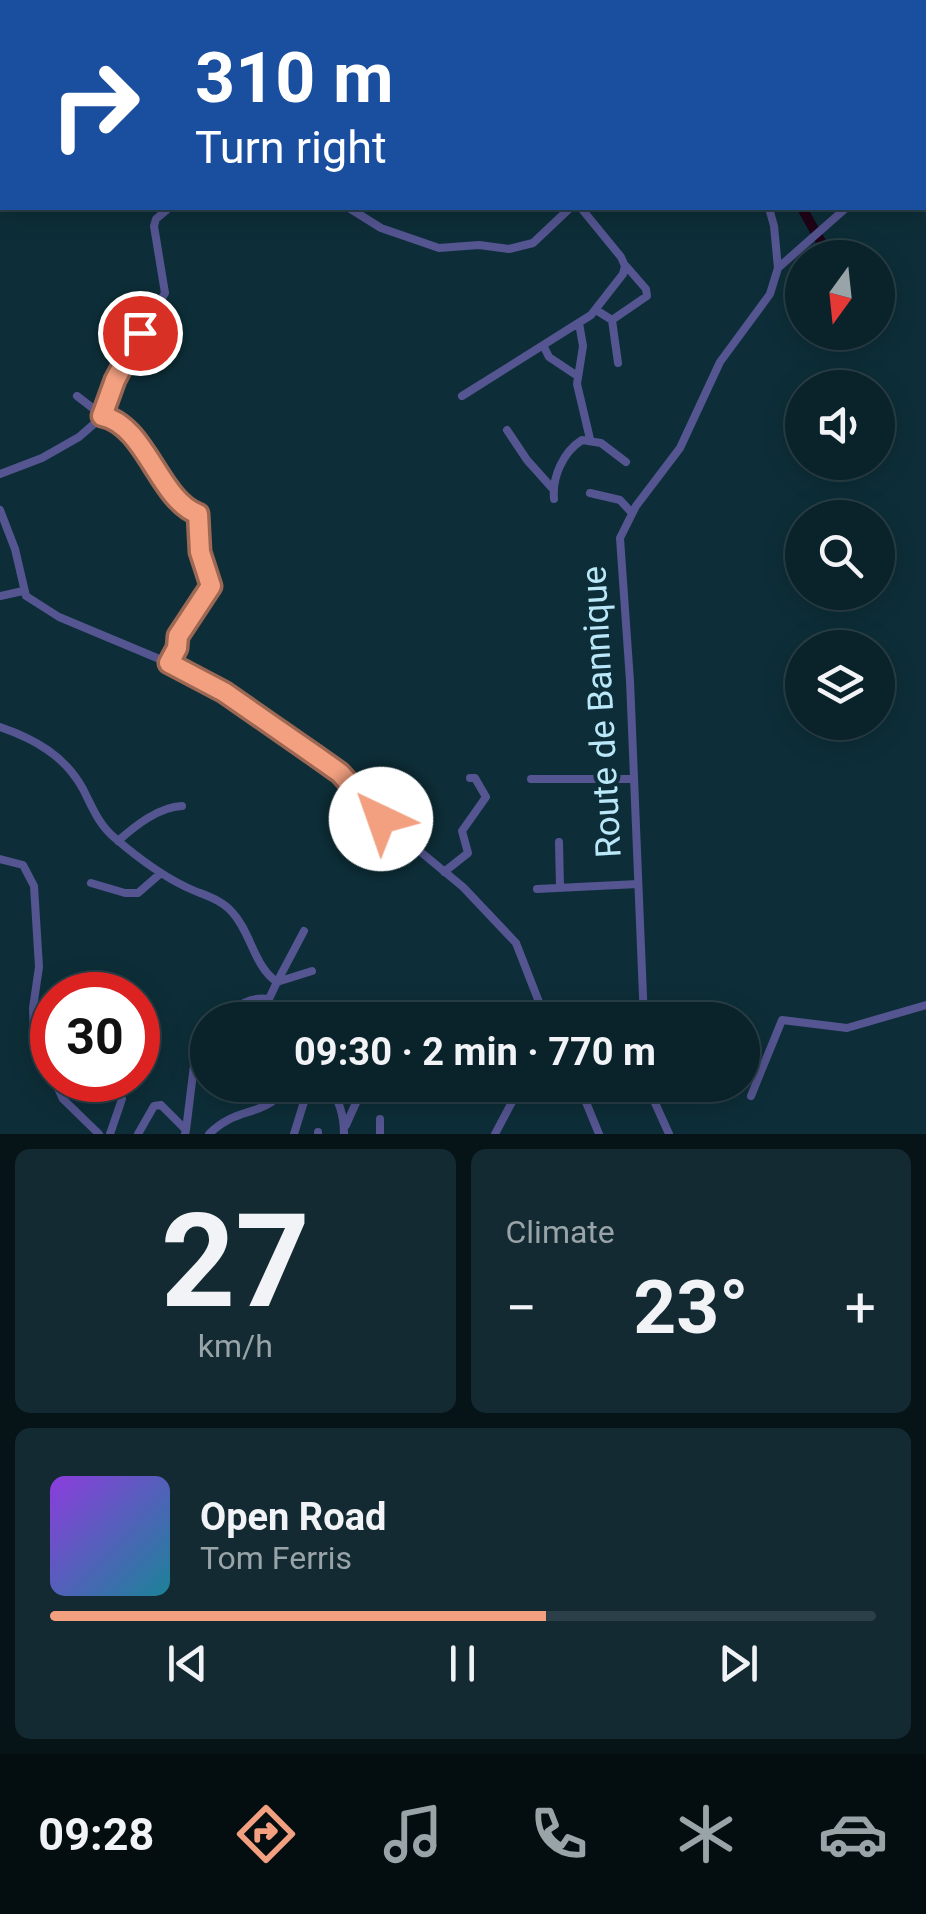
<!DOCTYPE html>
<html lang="en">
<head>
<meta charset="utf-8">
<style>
  body { margin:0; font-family:Roboto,sans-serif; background:#132a32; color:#f1f3f6; height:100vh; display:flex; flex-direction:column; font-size:38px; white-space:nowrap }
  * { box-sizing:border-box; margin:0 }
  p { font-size:32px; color:#99a4a8 }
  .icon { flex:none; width:55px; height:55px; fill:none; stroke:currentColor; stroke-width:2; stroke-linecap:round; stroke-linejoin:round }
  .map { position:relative; height:1134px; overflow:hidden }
  .side { display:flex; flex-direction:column; gap:15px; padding:15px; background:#061317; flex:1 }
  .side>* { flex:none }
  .hud { position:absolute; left:0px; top:0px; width:928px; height:210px; box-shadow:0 5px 25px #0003,0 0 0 2px #2a3f47; background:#1a4fa0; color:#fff; overflow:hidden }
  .needle { width:65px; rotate:195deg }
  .fabs { position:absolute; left:785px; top:240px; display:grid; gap:20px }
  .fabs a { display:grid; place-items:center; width:110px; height:110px; border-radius:50%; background:#0a222a; box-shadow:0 5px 25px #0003,0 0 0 2px #2a3f47; font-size:50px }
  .speed { position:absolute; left:30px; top:972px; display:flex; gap:20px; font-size:50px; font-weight:700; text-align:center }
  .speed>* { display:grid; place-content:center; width:130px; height:130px; border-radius:50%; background:#0a222a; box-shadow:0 5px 25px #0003,0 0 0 2px #2a3f47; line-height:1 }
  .speed .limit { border:15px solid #d22; background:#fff; color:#111 }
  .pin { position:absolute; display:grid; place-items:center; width:85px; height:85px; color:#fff; margin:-42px; border:5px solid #fff; border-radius:50%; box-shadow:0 2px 10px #0007 }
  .me { position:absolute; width:110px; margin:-55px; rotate:318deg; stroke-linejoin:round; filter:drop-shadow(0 0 8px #0008) }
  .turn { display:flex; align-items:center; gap:35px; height:210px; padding:0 30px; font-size:45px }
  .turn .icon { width:130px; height:130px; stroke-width:2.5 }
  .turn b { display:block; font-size:70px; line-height:85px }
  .big { font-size:75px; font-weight:700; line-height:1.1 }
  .side .tile { flex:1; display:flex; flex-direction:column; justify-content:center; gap:15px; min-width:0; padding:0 35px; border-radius:15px; background:#132a32 }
  .side .dial { align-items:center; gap:0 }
  .dial b { font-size:130px; line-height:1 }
  .song { display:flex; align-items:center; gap:30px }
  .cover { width:120px; height:120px; border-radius:15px; background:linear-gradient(135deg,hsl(270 70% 55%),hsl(190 70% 35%)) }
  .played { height:10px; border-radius:5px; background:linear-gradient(90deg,#f2a080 60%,#2a3f47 60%) }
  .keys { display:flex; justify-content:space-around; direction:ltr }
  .heat { display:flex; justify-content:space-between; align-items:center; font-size:55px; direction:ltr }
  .side .tiles { flex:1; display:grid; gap:15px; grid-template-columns:1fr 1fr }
  .tile:last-child { grid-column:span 2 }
  .trip { position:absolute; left:190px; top:1002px; width:570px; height:100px; border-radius:50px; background:#0a222a; box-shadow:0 5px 25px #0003,0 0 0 2px #2a3f47; font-weight:700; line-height:100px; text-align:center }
  .dock { display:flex; height:160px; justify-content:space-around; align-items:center; background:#040e11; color:#99a4a8 }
  .dock .icon { width:70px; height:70px }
  .dock .selected { color:#f2a080 }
  .dock b { font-size:45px; color:#f1f3f6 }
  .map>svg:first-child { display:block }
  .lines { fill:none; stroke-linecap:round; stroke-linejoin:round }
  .stream { stroke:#1f0316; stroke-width:2.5 }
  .river { stroke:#1f0316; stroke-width:10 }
  .minor { stroke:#545591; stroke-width:8 }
  .route-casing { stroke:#9d6853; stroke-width:25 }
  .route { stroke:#f2a080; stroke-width:18 }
  .labels { text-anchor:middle; stroke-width:8; stroke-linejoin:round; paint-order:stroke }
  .street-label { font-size:35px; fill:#bae8f9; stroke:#0d2e38 }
</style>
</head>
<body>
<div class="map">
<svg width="926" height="1134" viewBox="0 0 926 1134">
  <rect width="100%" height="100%" fill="#0d2e38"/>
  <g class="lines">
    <path class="stream" d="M0,6L2,7"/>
    <path class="river" d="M746,2V0
      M802,208L821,242"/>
    <path class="minor" d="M576,2V0
      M706,2L708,0
      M741,2V0
      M925,108L926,106
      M349,208L381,228L439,248L479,245L509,249L533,243L570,208
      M778,268L846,208
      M596,310L612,320L618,363
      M612,320L647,296L646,289L626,266
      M579,323L583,346L577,384L590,439
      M544,347L549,357L576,375
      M77,396L103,416L124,425L168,487L190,511L198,514L200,552L211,586L178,636L179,644L169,663
      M462,396L591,315L623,274L625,266L621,257L581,208
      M507,430L527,460L553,489
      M0,474L42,458L79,437L103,416L115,380L165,293L154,226L156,219L169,208
      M590,493L620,500L632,513
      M554,499C552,477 563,452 582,440L601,443L626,462
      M0,510L15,549L26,596L59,617L169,663L224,692L339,773L381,819L463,887L516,943L546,1020
      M0,596L23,591
      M0,727C35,739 65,756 83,789C93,809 99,825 116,839C137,857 161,875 186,887C202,895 220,898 232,912C251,932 254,967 277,982L259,1020
      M531,779H632
      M118,841C136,825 159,807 182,806
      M559,842L560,887
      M0,859L23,865L34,886L39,967L33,1008L34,1036L63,1099L99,1134
      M444,872L468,853L462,831L486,797L475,778H470
      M91,883L125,893H138L161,873
      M537,889L638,884
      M277,982L304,931
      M277,982L312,971
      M222,1020C238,1006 248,996 269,999
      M399,1020L400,1019
      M644,1020L630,681L620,538L636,506L680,448L720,362L770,294L778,268L774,226L769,208
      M328,1085C339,1099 344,1116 344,1134
      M579,1085L599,1134
      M647,1085L669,1134
      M751,1096L782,1020L847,1028L926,1005
      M346,1125L364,1085
      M186,1130L196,1049L208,1034
      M318,1132V1134
      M110,1134L122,1099
      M138,1134L154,1106L161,1105L186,1130L185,1134
      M209,1134C237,1106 260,1118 284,1091L307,1092L309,1085
      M294,1134L307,1092
      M380,1134V1119
      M495,1134L521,1085"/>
  </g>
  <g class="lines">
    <g class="route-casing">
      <path id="route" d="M140,333L115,380L102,416C146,425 159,500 198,514L200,552L211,586L178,636L177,648L169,663L224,692L316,756L340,773L381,819"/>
    </g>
    <use href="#route" class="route"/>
  </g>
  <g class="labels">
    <g class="street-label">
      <text transform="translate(601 712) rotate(-93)" y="12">Route de Bannique</text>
    </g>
  </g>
</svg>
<div class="fabs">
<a><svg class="needle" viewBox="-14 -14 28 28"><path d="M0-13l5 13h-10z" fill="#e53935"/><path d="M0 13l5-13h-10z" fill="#99a4a8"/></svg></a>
<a><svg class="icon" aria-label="sound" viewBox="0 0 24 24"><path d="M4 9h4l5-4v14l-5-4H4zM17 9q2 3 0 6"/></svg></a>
<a><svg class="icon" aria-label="search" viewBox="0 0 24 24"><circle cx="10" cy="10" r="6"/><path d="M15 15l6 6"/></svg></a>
<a><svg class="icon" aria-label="layers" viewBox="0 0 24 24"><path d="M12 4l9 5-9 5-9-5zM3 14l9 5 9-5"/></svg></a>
</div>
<div class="speed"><div class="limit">30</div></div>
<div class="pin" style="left:140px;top:333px;background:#d93025"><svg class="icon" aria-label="arrive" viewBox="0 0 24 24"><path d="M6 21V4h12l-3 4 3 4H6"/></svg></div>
<svg class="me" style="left:381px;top:819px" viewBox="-20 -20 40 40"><circle r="19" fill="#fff"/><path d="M0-13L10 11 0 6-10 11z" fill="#f2a080"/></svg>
<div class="trip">09:30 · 2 min · 770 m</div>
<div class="hud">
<div class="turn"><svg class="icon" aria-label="right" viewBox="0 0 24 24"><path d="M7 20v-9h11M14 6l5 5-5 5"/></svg><div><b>310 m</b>Turn right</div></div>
</div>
</div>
<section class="side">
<div class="tiles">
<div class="tile dial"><b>27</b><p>km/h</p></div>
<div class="tile"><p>Climate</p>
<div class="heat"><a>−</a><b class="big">23°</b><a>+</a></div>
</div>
<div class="tile">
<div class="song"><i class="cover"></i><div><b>Open Road</b><p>Tom Ferris</p></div></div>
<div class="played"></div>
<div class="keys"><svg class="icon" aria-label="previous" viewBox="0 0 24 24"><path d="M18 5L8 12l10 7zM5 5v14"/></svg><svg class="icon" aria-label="pause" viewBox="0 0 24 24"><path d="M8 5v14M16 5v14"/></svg><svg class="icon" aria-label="next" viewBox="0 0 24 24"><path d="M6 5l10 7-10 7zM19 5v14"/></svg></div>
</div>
</div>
</section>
<nav class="dock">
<b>09:28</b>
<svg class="icon selected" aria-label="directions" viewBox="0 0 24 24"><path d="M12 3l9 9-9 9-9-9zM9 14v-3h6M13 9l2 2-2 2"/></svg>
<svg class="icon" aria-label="music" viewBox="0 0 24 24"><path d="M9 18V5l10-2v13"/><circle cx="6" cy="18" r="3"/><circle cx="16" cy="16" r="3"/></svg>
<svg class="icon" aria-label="phone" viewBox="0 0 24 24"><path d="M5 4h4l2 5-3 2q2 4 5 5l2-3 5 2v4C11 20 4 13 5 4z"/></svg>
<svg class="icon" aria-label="climate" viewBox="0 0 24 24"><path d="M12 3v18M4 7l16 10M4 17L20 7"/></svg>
<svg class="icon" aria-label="car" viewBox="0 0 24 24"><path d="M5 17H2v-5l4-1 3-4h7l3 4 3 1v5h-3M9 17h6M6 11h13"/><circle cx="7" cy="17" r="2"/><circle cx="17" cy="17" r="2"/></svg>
</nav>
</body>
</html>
